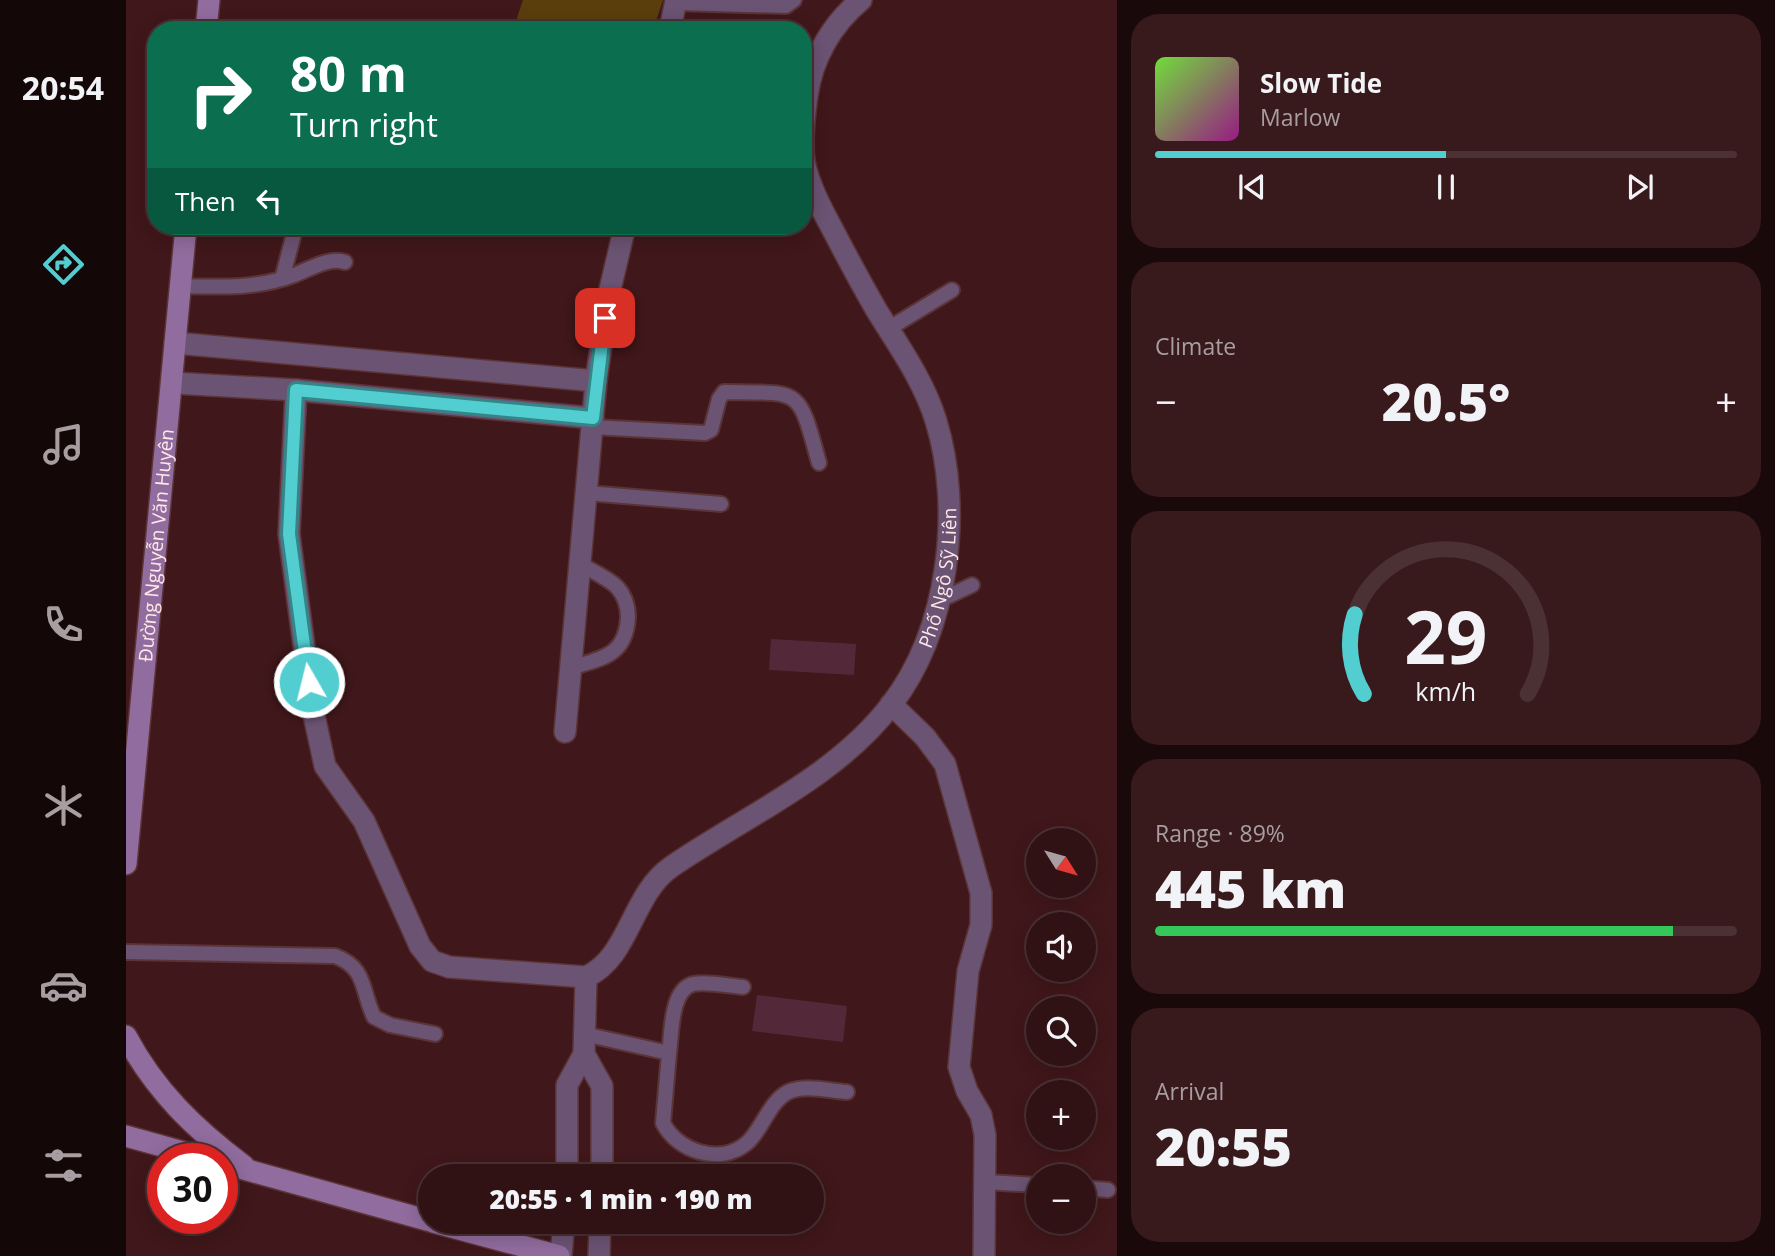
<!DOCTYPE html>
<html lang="en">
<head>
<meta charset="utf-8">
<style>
  body { margin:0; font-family:"Open Sans",sans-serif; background:#381a1d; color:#f1f3f6; height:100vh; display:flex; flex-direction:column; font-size:26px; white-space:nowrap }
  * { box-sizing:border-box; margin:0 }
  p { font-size:23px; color:#a89da0 }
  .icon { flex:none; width:38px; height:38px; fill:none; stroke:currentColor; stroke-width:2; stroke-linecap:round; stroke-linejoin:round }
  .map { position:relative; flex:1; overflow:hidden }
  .details { display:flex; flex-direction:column; gap:14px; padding:14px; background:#1a090b; width:658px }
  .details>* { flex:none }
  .banner { position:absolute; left:21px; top:21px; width:665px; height:214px; border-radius:28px; box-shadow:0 4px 18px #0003,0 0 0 2px #4b3134; background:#0b6e4f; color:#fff; overflow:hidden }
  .needle { width:46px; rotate:127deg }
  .tools { position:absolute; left:900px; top:828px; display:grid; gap:14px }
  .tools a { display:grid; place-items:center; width:70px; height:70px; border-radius:50%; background:#301114; box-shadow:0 4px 18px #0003,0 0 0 2px #4b3134; font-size:35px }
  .speed { position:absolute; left:21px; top:1143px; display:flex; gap:14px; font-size:35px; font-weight:700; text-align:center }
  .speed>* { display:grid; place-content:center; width:91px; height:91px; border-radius:50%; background:#301114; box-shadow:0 4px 18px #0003,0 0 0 2px #4b3134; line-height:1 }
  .speed .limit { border:10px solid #d22; background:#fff; color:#111 }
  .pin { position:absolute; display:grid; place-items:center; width:60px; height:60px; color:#fff; margin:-30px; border-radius:14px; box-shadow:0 4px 10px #0006 }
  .me { position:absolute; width:77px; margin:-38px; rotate:352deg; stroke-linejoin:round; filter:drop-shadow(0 0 5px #0008) }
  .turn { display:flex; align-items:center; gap:24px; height:147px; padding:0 28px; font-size:32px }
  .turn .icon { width:91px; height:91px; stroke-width:2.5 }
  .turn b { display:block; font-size:49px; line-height:60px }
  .then { display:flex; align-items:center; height:66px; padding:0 28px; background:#0003; gap:14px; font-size:26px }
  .big { font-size:52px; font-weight:800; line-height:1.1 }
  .details .card { flex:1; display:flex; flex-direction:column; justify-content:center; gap:10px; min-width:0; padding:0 24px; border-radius:28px; background:#381a1d }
  .details .dial { align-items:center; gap:0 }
  .dial svg { height:182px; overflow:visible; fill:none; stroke:#4b3134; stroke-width:7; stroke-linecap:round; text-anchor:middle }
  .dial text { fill:#f1f3f6; stroke:none }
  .song { display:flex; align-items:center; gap:21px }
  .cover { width:84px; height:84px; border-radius:10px; background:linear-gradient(135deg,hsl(100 70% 55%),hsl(310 70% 35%)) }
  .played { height:7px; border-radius:4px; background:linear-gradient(90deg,#52cdd0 50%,#4b3134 50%) }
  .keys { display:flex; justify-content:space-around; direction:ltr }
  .heat { display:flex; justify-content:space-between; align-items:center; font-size:38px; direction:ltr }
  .charge { height:10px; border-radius:5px; background:linear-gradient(90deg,#34c759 89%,#4b3134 0) }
  .trip { position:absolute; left:292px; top:1164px; width:406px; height:70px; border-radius:35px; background:#301114; box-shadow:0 4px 18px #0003,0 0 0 2px #4b3134; font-weight:800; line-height:70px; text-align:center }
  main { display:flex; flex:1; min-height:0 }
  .menu { display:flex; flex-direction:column; width:126px; justify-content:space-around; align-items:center; background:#130708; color:#a89da0 }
  .menu .icon { width:49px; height:49px }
  .menu .selected { color:#52cdd0 }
  .menu b { font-size:32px; color:#f1f3f6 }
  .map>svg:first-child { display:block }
  .green { fill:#5a3f0d }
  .building { fill:#532939 }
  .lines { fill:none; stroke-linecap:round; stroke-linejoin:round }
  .lane-casing { stroke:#5b3437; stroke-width:18 }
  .street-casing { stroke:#5b3437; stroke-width:24 }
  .secondary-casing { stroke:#5b3437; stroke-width:24 }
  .lane { stroke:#6b5373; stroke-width:14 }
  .street { stroke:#6b5373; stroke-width:21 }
  .secondary { stroke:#916c9e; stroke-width:21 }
  .route-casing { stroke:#358587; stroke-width:18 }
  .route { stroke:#52cdd0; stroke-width:12 }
  .labels { text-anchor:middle; stroke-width:7; stroke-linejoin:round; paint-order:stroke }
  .street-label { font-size:19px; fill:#ffe7e7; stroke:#40171a }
</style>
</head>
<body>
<main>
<nav class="menu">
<b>20:54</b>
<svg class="icon selected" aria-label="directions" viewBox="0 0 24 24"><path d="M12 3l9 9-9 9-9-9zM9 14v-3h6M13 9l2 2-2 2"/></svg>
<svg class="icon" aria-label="music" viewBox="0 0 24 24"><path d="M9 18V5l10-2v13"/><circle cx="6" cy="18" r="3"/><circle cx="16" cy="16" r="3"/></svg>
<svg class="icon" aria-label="phone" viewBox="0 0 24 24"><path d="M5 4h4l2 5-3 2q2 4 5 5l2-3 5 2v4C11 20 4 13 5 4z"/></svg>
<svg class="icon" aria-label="climate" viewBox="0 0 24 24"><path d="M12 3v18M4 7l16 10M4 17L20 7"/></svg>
<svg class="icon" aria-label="car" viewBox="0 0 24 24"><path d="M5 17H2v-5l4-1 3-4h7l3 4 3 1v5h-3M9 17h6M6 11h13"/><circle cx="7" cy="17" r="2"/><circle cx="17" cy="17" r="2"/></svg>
<svg class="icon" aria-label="filters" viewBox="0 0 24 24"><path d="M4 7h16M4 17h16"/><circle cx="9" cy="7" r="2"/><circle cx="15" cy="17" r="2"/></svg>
</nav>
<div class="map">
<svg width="991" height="1256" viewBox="0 0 991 1256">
  <rect width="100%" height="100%" fill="#40171a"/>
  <path class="green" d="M397,0H537L527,30H387Z"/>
  <path class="building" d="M645,639L730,644L728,675L643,670Z
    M631,995L721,1006L717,1042L626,1031Z"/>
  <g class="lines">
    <g class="lane-casing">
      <path id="lane" d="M550,3L660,6L668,0
        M156,279L170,226
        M54,286C93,287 131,289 168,275C184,269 202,257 219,262
        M762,329L826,290
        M466,427L579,433L585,430L593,399L598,392C676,393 672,386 693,463
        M461,493L595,504
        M813,595L823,596L846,585
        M444,668C476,658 500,656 502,617C502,605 499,596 491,587C482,578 466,571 454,564
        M0,952L209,956C241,968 235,990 248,1017L264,1025L309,1034
        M458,1034L543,1053L537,1123C551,1151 594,1166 621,1143C636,1130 643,1102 662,1092C678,1084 704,1091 721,1092
        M543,1053C546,1034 544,990 567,984C581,981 603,986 617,987
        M859,1182L912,1185
        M957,1188L982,1190"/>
    </g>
    <g class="street-casing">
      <g id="street">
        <path d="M544,30L550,0"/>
        <path d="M49,343L470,381"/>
        <path d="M47,383L170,390L467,418"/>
        <path d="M170,390L163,534L186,706L199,766L238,821L294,946L306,961L323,967L460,977"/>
        <path d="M765,704L799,737L819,764L855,893V925L842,971L833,1067L841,1091L855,1115L859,1135L858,1256"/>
        <path d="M439,732L470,381L482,298L499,226"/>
        <path d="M441,1176V1085L458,1054"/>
        <path id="s1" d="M476,1176V1086L458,1054L460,977C504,957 505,895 545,867C619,816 709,778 765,705C823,630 837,509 810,421C798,381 772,345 751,311C736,285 722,259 708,232C696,210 683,186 678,161C675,140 678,117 681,96C686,58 706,24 735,0"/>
        <path d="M435,1256L438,1222"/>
        <path d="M473,1256L474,1222"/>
      </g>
    </g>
    <g class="secondary-casing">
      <g id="secondary">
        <path d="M80,30L83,0"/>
        <path id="s2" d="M0,864L60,226"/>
        <path d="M0,1036C29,1091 69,1129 118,1166"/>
        <path d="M0,1136L79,1158"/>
        <path d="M96,1163L304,1221"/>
        <path d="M307,1222L433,1256"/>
      </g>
    </g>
    <use href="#lane" class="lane"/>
    <use href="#street" class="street"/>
    <use href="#secondary" class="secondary"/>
  </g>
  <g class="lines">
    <g class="route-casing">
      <path id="route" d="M183,682L163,534L170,390L467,418L479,318"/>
    </g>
    <use href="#route" class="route"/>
  </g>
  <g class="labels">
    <g class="street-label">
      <text dy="7" stroke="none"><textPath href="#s2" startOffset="320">Đường Nguyễn Văn Huyên</textPath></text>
      <text dy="7" stroke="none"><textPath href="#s1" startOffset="758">Phố Ngô Sỹ Liên</textPath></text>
    </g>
  </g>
</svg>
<div class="tools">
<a><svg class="needle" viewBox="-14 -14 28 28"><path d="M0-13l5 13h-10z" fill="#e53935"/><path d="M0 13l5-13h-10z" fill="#a89da0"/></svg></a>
<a><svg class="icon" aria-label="sound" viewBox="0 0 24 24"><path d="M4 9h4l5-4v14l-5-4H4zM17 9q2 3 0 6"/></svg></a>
<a><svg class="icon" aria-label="search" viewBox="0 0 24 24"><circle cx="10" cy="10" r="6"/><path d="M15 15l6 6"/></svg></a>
<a>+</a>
<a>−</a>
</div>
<div class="speed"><div class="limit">30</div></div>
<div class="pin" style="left:479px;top:318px;background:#d93025"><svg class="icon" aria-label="arrive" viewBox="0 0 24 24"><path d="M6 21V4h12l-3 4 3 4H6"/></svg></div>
<svg class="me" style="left:183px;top:682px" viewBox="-20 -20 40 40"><circle r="17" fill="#52cdd0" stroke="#fff" stroke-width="3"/><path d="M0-11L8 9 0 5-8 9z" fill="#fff"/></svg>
<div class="trip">20:55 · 1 min · 190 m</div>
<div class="banner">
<div class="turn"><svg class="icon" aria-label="right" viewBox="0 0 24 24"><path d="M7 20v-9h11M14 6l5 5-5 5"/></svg><div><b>80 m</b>Turn right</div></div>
<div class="then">Then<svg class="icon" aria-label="left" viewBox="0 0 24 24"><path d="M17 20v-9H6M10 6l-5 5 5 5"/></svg></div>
</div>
</div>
<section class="details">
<div class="card">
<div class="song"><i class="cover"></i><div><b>Slow Tide</b><p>Marlow</p></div></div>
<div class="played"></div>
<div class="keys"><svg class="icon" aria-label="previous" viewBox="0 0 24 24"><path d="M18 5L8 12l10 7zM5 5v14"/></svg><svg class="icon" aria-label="pause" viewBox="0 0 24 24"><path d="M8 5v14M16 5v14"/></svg><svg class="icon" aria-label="next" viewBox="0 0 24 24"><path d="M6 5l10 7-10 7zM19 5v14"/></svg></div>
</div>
<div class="card"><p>Climate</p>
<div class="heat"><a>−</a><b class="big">20.5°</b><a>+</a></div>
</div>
<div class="card dial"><svg viewBox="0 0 100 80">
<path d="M14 69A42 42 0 1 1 86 69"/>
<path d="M14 69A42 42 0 0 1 10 34" stroke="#52cdd0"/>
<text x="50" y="56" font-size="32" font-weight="700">29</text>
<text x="50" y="72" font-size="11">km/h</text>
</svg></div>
<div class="card"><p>Range · 89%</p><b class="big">445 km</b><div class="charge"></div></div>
<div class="card"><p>Arrival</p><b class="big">20:55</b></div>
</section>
</main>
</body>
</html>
